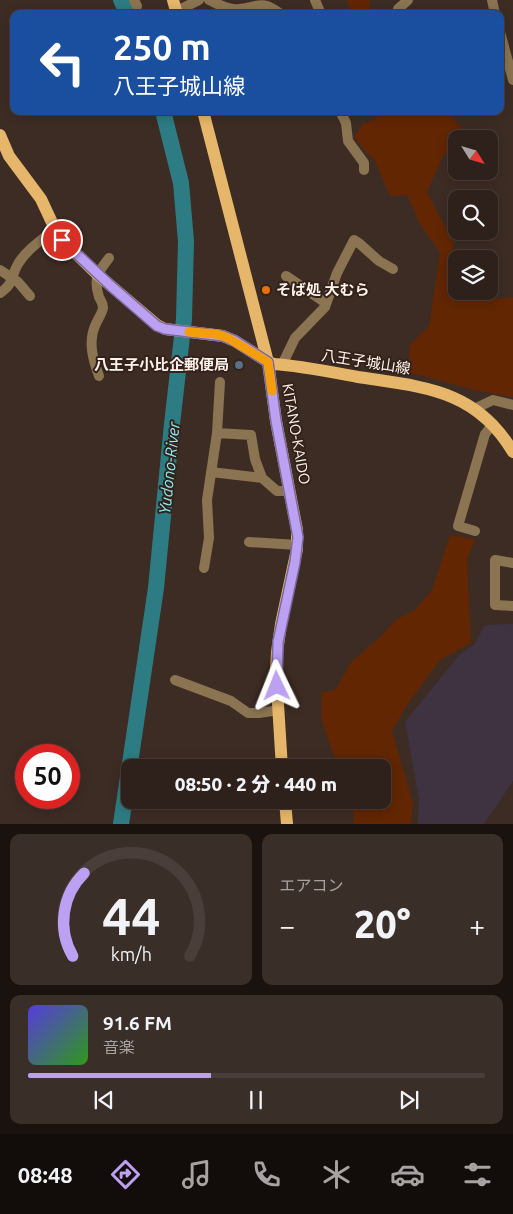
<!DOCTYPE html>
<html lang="ja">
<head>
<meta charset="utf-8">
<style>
  body { margin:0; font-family:Ubuntu,"Noto Sans JP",sans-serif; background:#3a2e28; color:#f1f3f6; height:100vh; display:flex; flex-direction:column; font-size:19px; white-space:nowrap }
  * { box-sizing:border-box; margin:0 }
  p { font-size:16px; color:#a7a3a3 }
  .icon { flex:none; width:28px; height:28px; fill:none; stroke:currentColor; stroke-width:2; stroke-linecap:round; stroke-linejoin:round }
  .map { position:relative; height:824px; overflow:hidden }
  .panel { display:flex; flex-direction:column; gap:10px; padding:10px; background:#19120f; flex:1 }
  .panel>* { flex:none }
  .hud { position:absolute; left:10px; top:10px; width:494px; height:105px; border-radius:10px; box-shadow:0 2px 12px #0003,0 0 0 1px #493e3a; background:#1a4fa0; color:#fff; overflow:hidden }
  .needle { width:32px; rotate:127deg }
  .controls { position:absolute; left:448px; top:130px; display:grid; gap:10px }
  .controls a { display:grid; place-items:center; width:50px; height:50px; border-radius:10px; background:#2e211b; box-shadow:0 2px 12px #0003,0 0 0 1px #493e3a; font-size:25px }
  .speed { position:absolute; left:15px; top:744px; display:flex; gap:10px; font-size:25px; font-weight:700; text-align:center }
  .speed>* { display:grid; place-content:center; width:65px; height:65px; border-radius:50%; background:#2e211b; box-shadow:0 2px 12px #0003,0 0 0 1px #493e3a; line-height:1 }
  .speed .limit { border:8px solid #d22; background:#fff; color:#111 }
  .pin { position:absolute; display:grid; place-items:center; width:42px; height:42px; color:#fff; margin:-21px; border:2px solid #fff; border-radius:50%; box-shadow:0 1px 5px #0007 }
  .me { position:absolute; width:55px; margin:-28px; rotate:358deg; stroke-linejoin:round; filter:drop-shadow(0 0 4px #0008) }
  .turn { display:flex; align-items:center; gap:18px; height:105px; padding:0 20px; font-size:22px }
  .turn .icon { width:65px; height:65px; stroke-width:2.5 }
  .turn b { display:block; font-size:35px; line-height:42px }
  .big { font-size:38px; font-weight:800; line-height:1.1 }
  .panel .widget { flex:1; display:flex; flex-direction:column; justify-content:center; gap:8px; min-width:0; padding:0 18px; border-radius:10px; background:#3a2e28 }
  .panel .dial { align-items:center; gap:0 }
  .dial svg { height:130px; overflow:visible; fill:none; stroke:#493e3a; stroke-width:7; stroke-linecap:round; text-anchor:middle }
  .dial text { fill:#f1f3f6; stroke:none }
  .song { display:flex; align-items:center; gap:15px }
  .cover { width:60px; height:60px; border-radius:8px; background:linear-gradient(135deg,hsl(250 70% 55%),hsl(110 70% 35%)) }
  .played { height:5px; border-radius:2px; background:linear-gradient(90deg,#bca0f2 40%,#493e3a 40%) }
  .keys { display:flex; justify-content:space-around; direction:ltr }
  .heat { display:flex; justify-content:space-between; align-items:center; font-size:28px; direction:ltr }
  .panel .tiles { flex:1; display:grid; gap:10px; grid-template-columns:1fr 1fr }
  .widget:last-child { grid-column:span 2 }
  .trip { position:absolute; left:121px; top:759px; width:270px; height:50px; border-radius:10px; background:#2e211b; box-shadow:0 2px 12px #0003,0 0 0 1px #493e3a; font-weight:800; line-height:50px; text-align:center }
  .menu { display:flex; height:80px; justify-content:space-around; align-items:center; background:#120d0b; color:#a7a3a3 }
  .menu .icon { width:35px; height:35px }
  .menu .on { color:#bca0f2 }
  .menu b { font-size:22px; color:#f1f3f6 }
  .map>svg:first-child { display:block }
  .education { fill:#3f3342 }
  .green { fill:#622603 }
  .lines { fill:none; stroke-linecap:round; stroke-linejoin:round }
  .river { stroke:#2d7c83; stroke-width:16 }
  .minor { stroke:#8b7451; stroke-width:10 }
  .major { stroke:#e6b76b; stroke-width:12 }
  .route-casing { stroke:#7a689d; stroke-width:12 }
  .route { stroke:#bca0f2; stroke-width:9 }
  .slow { stroke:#f59e0b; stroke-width:9 }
  .food-dot { fill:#e8710a; stroke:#33221a; stroke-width:2 }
  .service-dot { fill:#5c6f8a; stroke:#33221a; stroke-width:2 }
  .labels { text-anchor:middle; stroke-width:4; stroke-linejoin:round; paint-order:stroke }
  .poi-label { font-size:15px; font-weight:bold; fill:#fef2ed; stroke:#33221a; text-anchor:start }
  .street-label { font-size:15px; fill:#fef2ed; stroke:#33221a }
  .water-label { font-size:16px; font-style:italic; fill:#8aedf6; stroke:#33221a }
</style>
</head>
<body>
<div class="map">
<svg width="513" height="824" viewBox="0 0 513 824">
  <rect width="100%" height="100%" fill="#3d2c24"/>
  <path class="education" d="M513,624V781L484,824H418L419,799L405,722L459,655L475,644L485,625Z"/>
  <path class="green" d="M347,0H369L372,14H353L348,5Z
    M389,111H448L452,118L465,131L461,139H456V148L443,156L427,192L453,242L454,284L456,286V291H465L481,301L513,297V397L474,390L408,372L410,345L429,326L440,252L421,226L407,195L390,196L374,159L367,153L354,137L362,125Z
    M450,535L475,539L467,560L471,643L440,660L407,705L392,731L413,803L411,824H354L353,800H382V768L338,767L322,722L321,693L336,689L351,662L378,639L397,619L415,610L432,590Z"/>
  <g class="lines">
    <path class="river" d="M121,0L128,14
      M121,824L156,588L172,424L184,319L186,241L181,183L163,111"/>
    <path class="minor" d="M134,0L137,6
      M209,0C218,4 230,11 240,9C261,6 261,0 281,14
      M315,0L321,14
      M492,0L495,14
      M177,11L199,0
      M402,14L398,9L408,0
      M500,32L513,80
      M340,111L346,123L348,141L364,163V170
      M0,270L18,282L30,296
      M286,276L326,303
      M0,293C15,283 10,277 18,264C26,250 43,239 55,229
      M282,365L295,338L325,307L337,273L354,240L360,244L379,261L393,269
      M99,376C93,360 88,342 95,326C97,320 102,314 103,308C103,303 101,301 99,297C93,278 98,272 109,258
      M474,409L493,400L513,405
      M217,433L251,435L255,459L262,478L277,491H290
      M211,472L262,478
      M475,531L458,526L485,434L493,424
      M249,542L298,545
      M513,563L495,560V605L513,606
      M204,568L209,538L207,500L217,433L220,382
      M175,680L231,701L248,713H259L279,710"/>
    <path class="major" d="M173,0L177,14
      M203,111L268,362L276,421L297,530V549L281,624L277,652L276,672L282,768
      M0,135L9,156L41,199L55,229L62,240L97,274L157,325L165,329L223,336L235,341L268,362L274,364C302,366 330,372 358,377C423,387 476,389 513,452
      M285,800L287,824"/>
  </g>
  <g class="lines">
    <g class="route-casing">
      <path id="route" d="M62,240L111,286L157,326L165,329L223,336L235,341L268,362L276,421L298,537L295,562L278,642L277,686"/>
    </g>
    <use href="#route" class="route"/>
    <path class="slow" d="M189,332L217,334L228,338L268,362L272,391"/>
  </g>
  <circle class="food-dot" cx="266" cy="290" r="5"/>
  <circle class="service-dot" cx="239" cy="365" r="5"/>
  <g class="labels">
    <g class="poi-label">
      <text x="276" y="295">そば処 大むら</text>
      <text x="229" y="370" text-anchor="end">八王子小比企郵便局</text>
    </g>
    <g class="street-label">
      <text transform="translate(366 362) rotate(9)" y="5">八王子城山線</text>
      <text transform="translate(296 434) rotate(80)" y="5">KITANO-KAIDO</text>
    </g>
    <g class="water-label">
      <text transform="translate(169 468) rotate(-84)" y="6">Yudono-River</text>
    </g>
  </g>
</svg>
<div class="controls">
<a><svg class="needle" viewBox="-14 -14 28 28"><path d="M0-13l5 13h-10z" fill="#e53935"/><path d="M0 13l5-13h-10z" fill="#a7a3a3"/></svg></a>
<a><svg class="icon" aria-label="search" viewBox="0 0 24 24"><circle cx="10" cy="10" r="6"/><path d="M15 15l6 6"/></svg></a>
<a><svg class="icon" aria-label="layers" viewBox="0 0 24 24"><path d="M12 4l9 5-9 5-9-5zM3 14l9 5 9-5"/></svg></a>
</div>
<div class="speed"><div class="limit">50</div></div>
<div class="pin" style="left:62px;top:240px;background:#d93025"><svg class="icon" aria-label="arrive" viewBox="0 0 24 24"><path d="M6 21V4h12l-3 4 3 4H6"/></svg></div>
<svg class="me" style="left:277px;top:686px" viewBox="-20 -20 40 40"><path d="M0-17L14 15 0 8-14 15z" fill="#bca0f2" stroke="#fff" stroke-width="4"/></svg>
<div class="trip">08:50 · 2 分 · 440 m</div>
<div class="hud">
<div class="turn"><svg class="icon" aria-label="left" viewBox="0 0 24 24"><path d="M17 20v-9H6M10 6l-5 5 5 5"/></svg><div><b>250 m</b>八王子城山線</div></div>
</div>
</div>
<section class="panel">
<div class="tiles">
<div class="widget dial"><svg viewBox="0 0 100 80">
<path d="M14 69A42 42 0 1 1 86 69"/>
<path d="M14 69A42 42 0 0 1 21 18" stroke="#bca0f2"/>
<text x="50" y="56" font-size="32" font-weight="700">44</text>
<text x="50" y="72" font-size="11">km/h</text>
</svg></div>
<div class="widget"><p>エアコン</p>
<div class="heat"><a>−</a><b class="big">20°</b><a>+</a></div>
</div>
<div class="widget">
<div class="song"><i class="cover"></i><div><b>91.6 FM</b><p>音楽</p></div></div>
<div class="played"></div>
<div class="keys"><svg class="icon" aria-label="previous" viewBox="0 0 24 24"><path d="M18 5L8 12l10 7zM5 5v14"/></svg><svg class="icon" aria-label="pause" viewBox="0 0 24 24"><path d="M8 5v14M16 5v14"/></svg><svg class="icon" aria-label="next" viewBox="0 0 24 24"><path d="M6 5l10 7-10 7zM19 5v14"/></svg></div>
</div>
</div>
</section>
<nav class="menu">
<b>08:48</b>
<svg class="icon on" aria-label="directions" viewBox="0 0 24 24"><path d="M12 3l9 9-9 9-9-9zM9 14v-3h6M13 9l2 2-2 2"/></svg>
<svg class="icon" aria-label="music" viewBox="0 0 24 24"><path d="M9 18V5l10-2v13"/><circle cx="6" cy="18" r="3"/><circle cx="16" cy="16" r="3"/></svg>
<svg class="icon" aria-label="phone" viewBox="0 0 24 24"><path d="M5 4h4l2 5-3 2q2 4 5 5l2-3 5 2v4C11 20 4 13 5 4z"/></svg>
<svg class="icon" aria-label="climate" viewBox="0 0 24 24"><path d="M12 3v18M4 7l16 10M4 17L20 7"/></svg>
<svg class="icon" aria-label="car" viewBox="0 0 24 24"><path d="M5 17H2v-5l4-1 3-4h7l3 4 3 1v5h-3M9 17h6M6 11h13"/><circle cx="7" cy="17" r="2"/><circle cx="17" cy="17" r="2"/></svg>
<svg class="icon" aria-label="filters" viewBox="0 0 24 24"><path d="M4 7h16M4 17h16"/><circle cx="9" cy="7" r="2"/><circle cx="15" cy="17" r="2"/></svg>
</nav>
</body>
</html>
